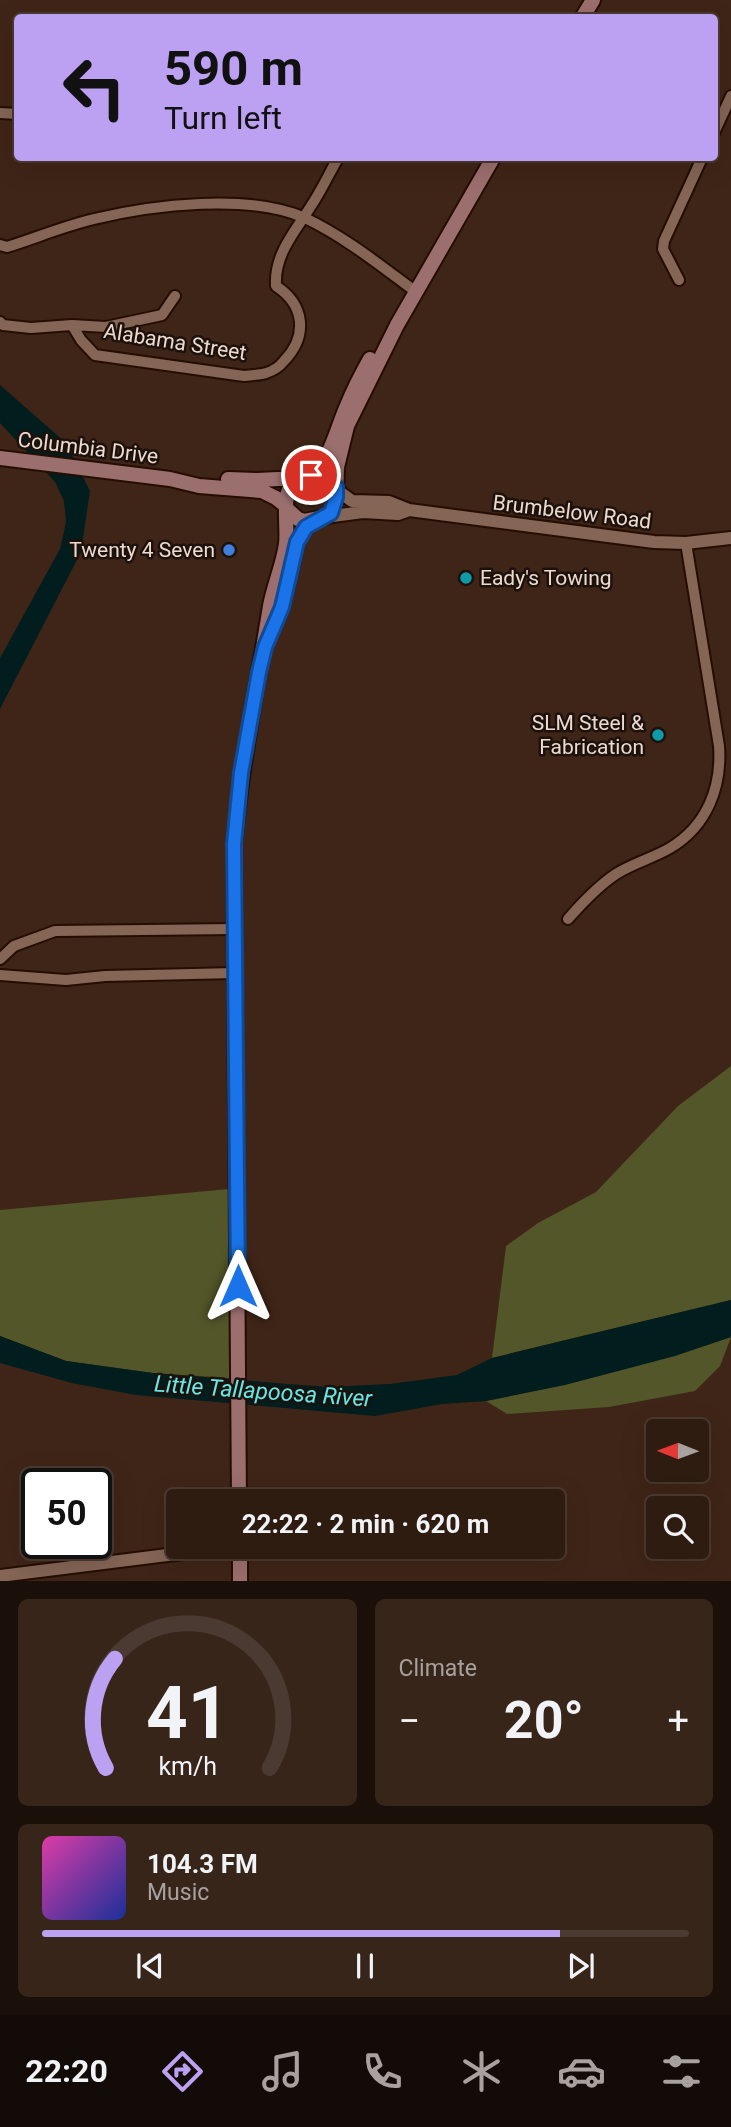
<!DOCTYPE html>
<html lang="en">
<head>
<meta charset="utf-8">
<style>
  body { margin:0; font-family:Roboto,sans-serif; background:#37251a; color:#f1f3f6; height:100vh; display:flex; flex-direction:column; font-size:26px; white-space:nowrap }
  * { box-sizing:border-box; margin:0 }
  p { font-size:23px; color:#a7a19f }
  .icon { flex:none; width:38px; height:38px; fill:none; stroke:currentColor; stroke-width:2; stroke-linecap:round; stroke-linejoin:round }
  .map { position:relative; height:1581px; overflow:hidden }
  .sheet { display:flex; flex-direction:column; gap:18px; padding:18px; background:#1a0f09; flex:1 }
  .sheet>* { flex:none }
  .guide { position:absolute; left:14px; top:14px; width:704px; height:147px; border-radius:7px; box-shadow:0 7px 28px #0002,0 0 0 2px #4a3a31; background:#bca0f2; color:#111; overflow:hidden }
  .needle { width:46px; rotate:271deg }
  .controls { position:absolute; left:646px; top:1419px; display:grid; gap:14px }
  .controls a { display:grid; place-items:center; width:63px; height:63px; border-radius:7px; background:#2f1c11; box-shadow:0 7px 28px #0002,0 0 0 2px #4a3a31; font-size:35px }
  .speed { position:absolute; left:21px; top:1468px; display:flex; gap:14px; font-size:35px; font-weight:700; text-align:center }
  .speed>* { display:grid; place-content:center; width:91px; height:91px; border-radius:50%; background:#2f1c11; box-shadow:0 7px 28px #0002,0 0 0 2px #4a3a31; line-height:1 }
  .speed .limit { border:4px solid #111; border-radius:10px; background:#fff; color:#111 }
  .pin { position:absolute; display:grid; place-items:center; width:60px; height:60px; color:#fff; margin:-30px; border:4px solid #fff; border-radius:50%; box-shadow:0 2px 7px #0007 }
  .me { position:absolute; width:77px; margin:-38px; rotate:0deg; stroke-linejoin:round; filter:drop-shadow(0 0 5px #0008) }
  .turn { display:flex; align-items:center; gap:24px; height:147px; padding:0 35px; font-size:32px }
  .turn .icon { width:91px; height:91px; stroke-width:2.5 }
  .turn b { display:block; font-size:49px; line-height:60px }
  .big { font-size:52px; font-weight:700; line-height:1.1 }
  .sheet .tile { flex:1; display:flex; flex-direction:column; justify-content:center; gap:10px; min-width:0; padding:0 24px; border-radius:10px; background:#37251a }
  .sheet .dial { align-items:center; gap:0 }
  .dial svg { height:182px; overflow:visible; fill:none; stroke:#4a3a31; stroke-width:7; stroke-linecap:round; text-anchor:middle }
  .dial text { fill:#f1f3f6; stroke:none }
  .song { display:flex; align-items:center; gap:21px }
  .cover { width:84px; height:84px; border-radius:10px; background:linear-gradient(135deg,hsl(320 70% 55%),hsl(230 70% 35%)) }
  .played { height:7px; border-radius:4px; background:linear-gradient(90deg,#bca0f2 80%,#4a3a31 80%) }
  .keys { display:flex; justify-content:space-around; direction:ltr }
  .heat { display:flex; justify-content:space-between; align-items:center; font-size:38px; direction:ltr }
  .sheet .tiles { flex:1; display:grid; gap:18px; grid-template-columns:1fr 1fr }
  .tile:last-child { grid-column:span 2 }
  .trip { position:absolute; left:166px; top:1489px; width:399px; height:70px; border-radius:7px; background:#2f1c11; box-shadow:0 7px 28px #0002,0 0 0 2px #4a3a31; font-weight:700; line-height:70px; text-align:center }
  .tabs { display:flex; height:112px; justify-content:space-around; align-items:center; background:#130b07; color:#a7a19f }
  .tabs .icon { width:49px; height:49px }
  .tabs .selected { color:#bca0f2 }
  .tabs b { font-size:32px; color:#f1f3f6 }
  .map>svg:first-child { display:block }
  .green { fill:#525628 }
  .water { fill:#011d1d }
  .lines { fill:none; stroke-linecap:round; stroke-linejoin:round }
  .minor-casing { stroke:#250d02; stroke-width:14 }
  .tertiary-casing { stroke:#250d02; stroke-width:16 }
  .secondary-casing { stroke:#250d02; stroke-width:18 }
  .minor { stroke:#846556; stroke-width:10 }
  .tertiary { stroke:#846556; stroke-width:12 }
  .secondary { stroke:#9c6f6f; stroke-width:14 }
  .route-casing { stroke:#114b97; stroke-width:18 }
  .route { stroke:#1a73e8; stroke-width:12 }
  .shop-dot { fill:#3f7fe0; stroke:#1d110c; stroke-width:2.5 }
  .culture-dot { fill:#0f9aa8; stroke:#1d110c; stroke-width:2.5 }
  .labels { text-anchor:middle; stroke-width:5; stroke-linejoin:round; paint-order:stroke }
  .street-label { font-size:21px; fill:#ecdad1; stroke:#1d110c }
  .poi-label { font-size:21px; fill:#ecdad1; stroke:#1d110c; text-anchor:end }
  .water-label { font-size:23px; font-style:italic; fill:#63e9e9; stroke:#1d110c }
</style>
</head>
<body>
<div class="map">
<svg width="731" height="1581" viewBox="0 0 731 1581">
  <rect width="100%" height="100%" fill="#3f2517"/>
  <path class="green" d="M731,1066V1300L492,1358L506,1246L538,1223L596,1192L678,1106Z
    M229,1189V1378L153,1373L66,1361L0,1336V1210Z
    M731,1337L720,1366L695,1391L609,1407L507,1414L486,1401C569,1384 651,1364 731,1337Z"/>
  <path class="water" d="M0,385L66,443L90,491L81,552L0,709V658L60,549L66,522L64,501L55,482L0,423Z
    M731,1300V1337L675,1356L565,1385L486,1401L442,1404L375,1416L136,1395L72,1383L0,1363V1336L66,1361L153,1373L327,1387L390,1384L457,1375L492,1358Z"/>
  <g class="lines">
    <g class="minor-casing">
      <path id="minor" d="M0,113L18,114
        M714,133L731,96
        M0,245L7,247C36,238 64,226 94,219C152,205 249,193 305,218C345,237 381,266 416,292
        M679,280L663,249L664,241L702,158
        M0,322L3,325L31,328L72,325L106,327L162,315L175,296
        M72,325L81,340L95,355L244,376C251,375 260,375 266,373C273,371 280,366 284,361C308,336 305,305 276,286C274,254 295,232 311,206C321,191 329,174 338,158
        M568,919C582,903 598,886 616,874C633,863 653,858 670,848C707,826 722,787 719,746L686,543
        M0,959L14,946L55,931L234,929
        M0,975L66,980L105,976L235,973"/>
    </g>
    <g class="tertiary-casing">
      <path id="tertiary" d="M337,490L352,501L389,502L409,510L654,542L686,543L731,538
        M325,517L363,512L398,514L409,510
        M0,1576L231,1547"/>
    </g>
    <g class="secondary-casing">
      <path id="secondary" d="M582,18L593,0
        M0,458L170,479L199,486L262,491L276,498L286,506
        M311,475C331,459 336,431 346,408C353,391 361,375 370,359
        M228,479L257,480L300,478
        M287,509L298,519L304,521L325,517L333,510L336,497L337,467L347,426L397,325L493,158
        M272,629L282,607L297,542L301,533L314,520
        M239,1502L234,844C242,762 257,686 270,606C274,585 283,565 286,544C288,527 282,499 291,486C303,468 324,474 336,487
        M240,1581V1547"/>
    </g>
    <use href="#minor" class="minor"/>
    <use href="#tertiary" class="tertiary"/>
    <use href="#secondary" class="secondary"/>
  </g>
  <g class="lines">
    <g class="route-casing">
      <path id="route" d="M238,1286L234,844L241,773L259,672L265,647L282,607L297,542L306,527L331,513L336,497V487C328,478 323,474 311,475"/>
    </g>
    <use href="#route" class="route"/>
  </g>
  <circle class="shop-dot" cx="229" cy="550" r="7"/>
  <g class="culture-dot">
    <circle cx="466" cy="578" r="7"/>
    <circle cx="658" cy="735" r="7"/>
  </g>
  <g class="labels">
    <g class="street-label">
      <text transform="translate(175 342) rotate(9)" y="7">Alabama Street</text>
      <text transform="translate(88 448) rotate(7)" y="7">Columbia Drive</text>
      <text transform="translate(572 512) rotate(7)" y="7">Brumbelow Road</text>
    </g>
    <g class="poi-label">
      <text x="215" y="557">Twenty 4 Seven</text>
      <text x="480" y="585" text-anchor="start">Eady's Towing</text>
      <text x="644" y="730">SLM Steel &amp;<tspan x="644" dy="24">Fabrication</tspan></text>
    </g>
    <g class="water-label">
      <text transform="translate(263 1391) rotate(4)" y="8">Little Tallapoosa River</text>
    </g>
  </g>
</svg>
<div class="controls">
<a><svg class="needle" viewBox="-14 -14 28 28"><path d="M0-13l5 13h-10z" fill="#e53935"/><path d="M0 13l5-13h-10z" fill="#a7a19f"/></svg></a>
<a><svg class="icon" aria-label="search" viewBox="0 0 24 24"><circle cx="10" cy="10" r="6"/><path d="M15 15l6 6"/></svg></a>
</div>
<div class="speed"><div class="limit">50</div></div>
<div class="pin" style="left:311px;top:475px;background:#d93025"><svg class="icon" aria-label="arrive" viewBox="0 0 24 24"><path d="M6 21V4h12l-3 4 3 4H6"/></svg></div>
<svg class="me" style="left:238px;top:1286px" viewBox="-20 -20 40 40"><path d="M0-17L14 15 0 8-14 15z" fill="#1a73e8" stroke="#fff" stroke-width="4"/></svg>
<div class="trip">22:22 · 2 min · 620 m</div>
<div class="guide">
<div class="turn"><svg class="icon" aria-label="left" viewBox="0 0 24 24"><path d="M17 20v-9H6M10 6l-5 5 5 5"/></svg><div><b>590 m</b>Turn left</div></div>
</div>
</div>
<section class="sheet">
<div class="tiles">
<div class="tile dial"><svg viewBox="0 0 100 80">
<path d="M14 69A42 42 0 1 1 86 69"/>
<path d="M14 69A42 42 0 0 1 18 21" stroke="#bca0f2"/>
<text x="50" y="56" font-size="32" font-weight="700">41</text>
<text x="50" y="72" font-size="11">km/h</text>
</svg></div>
<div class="tile"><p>Climate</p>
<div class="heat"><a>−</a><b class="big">20°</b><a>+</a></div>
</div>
<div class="tile">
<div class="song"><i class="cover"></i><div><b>104.3 FM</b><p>Music</p></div></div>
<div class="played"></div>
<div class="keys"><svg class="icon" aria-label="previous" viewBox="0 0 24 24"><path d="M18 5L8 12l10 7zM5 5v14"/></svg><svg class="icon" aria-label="pause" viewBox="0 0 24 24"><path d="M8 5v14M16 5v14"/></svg><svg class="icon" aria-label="next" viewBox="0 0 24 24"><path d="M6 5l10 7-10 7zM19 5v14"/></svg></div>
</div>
</div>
</section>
<nav class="tabs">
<b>22:20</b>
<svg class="icon selected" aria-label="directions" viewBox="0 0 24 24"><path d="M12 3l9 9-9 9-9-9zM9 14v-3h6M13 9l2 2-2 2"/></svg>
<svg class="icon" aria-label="music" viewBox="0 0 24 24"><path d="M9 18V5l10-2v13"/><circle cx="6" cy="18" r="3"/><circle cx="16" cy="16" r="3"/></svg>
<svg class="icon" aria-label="phone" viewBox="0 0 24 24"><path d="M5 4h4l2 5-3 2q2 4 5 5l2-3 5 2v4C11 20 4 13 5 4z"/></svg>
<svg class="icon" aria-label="climate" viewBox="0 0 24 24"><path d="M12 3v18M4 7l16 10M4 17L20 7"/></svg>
<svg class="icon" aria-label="car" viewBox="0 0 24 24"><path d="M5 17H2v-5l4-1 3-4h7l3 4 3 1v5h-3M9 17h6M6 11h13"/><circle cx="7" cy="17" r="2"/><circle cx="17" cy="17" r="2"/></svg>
<svg class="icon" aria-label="filters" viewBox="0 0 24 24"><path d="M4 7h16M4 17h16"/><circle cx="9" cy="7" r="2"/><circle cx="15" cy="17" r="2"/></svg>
</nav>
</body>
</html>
